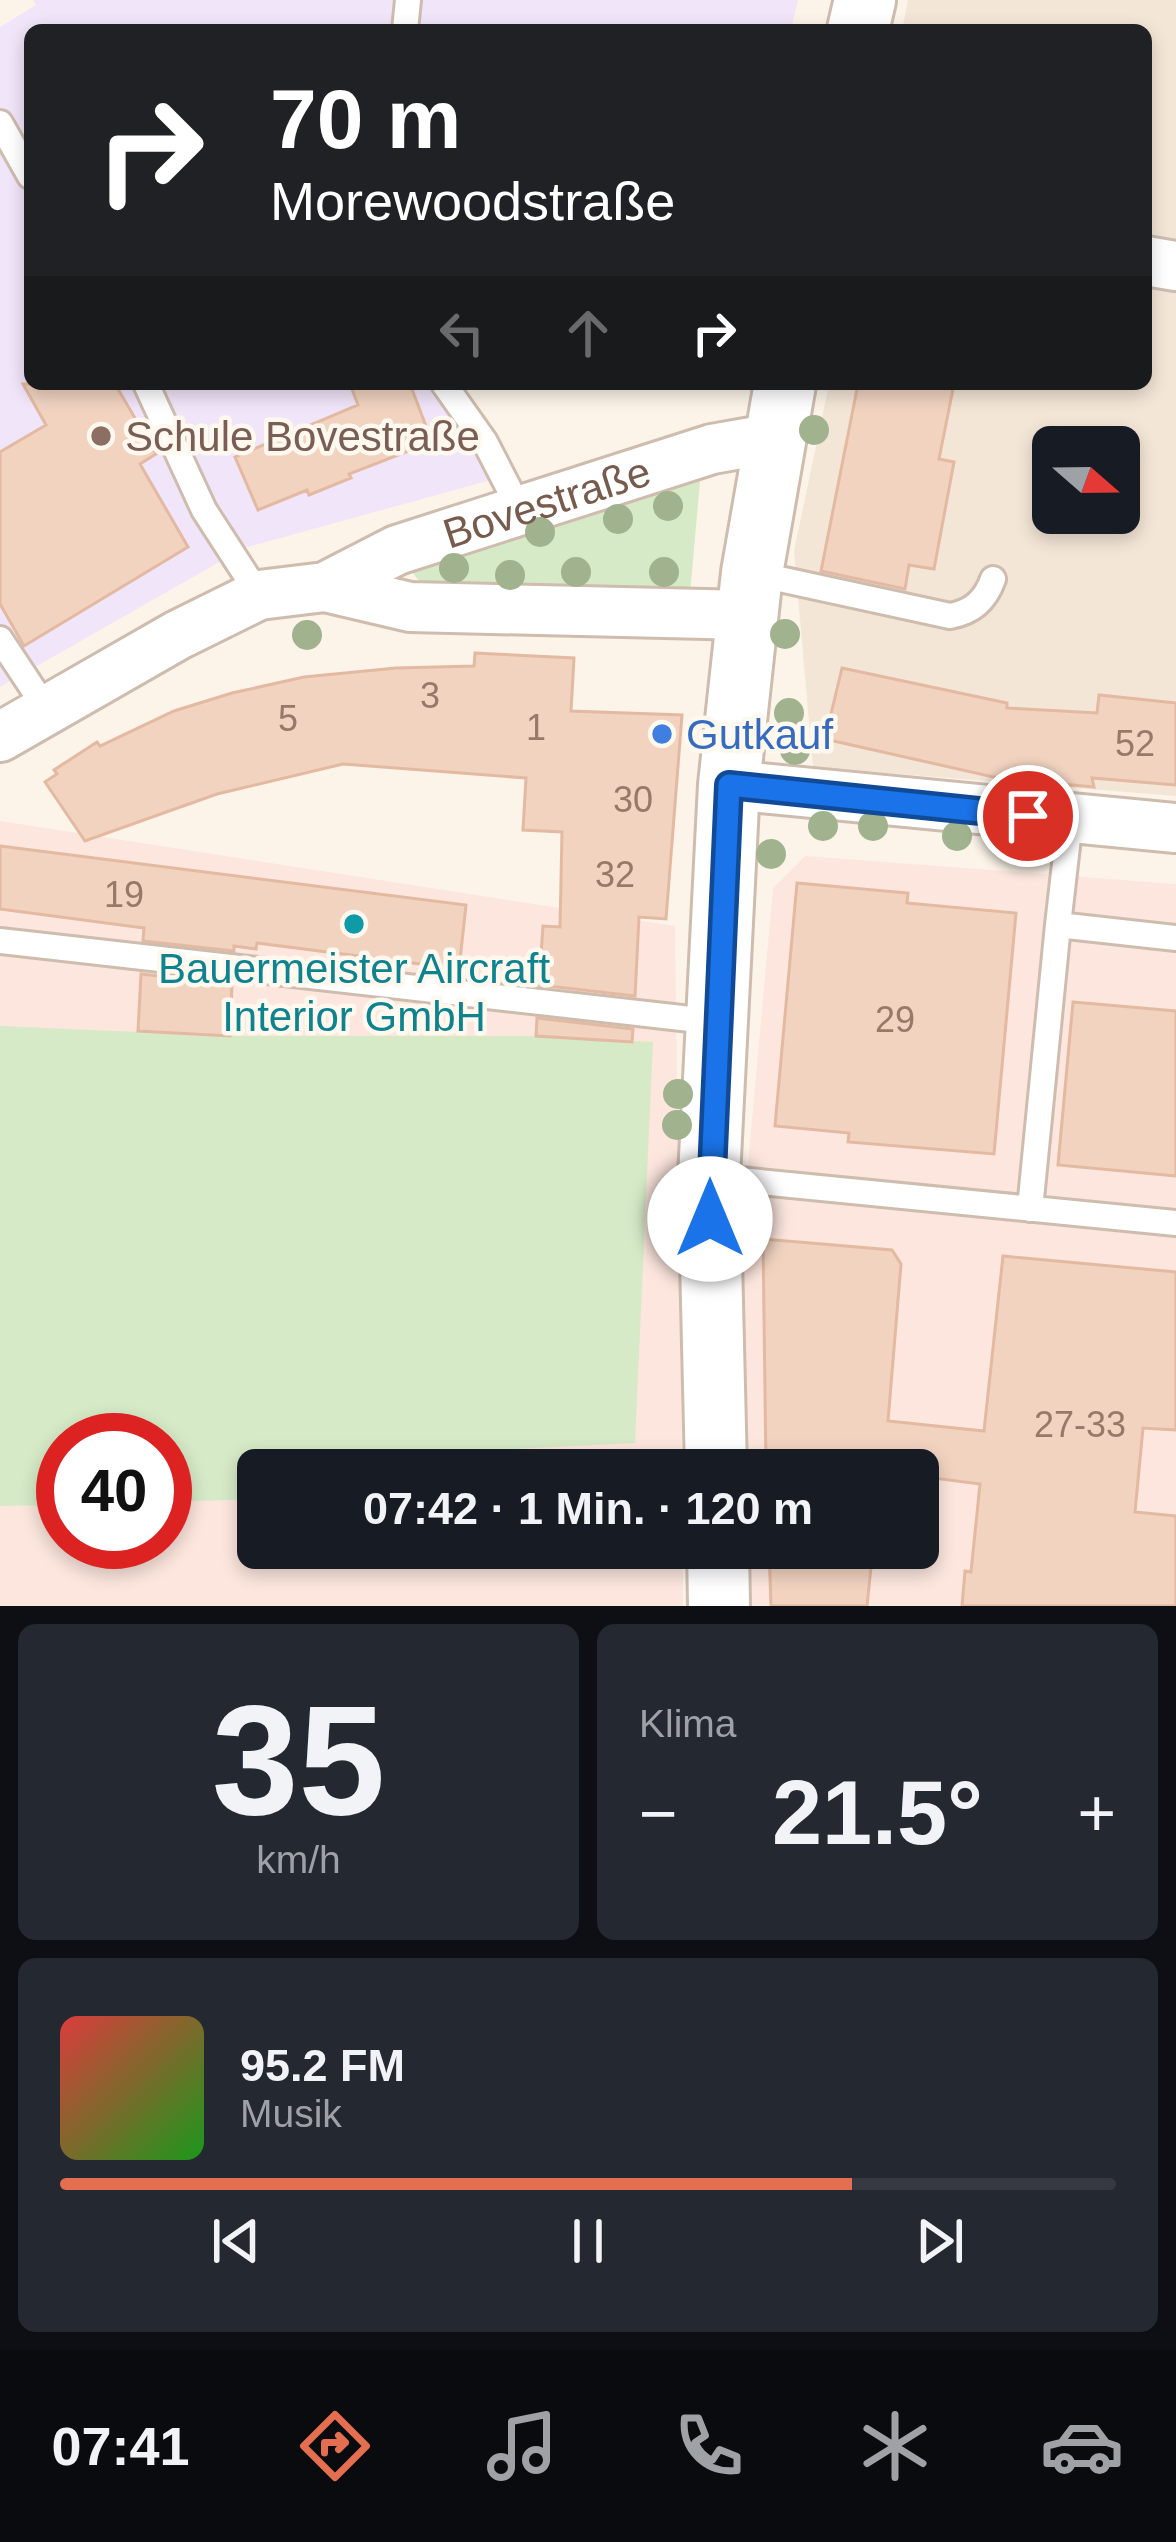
<!DOCTYPE html>
<html lang="de">
<head>
<meta charset="utf-8">
<style>
  body { margin:0; font-family:Helvetica,sans-serif; background:#242831; color:#f1f3f6; height:100vh; display:flex; flex-direction:column; font-size:45px; white-space:nowrap }
  * { box-sizing:border-box; margin:0 }
  p { font-size:39px; color:#9ea1a6 }
  .icon { flex:none; width:66px; height:66px; fill:none; stroke:currentColor; stroke-width:2; stroke-linecap:round; stroke-linejoin:round }
  .map { position:relative; height:1606px; overflow:hidden }
  .details { display:flex; flex-direction:column; gap:18px; padding:18px; background:#0d0f14; flex:1 }
  .details>* { flex:none }
  .hud { position:absolute; left:24px; top:24px; width:1128px; height:366px; border-radius:18px; box-shadow:0 6px 18px #0003; background:#202124; color:#fff; overflow:hidden }
  .needle { width:78px; rotate:110deg }
  .fabs { position:absolute; left:1032px; top:426px; display:grid; gap:24px }
  .fabs a { display:grid; place-items:center; width:108px; height:108px; border-radius:18px; background:#171b24; box-shadow:0 6px 18px #0003; font-size:60px }
  .speed { position:absolute; left:36px; top:1413px; display:flex; gap:24px; font-size:60px; font-weight:700; text-align:center }
  .speed>* { display:grid; place-content:center; width:156px; height:156px; border-radius:50%; background:#171b24; box-shadow:0 6px 18px #0003; line-height:1 }
  .speed .limit { border:18px solid #d22; background:#fff; color:#111 }
  .pin { position:absolute; display:grid; place-items:center; width:102px; height:102px; color:#fff; margin:-51px; border:6px solid #fff; border-radius:50%; box-shadow:0 3px 12px #0007 }
  .me { position:absolute; width:132px; margin:-66px; rotate:0deg; stroke-linejoin:round; filter:drop-shadow(0 0 9px #0008) }
  .turn { display:flex; align-items:center; gap:42px; height:252px; padding:0 48px; font-size:54px }
  .turn .icon { width:156px; height:156px; stroke-width:2.5 }
  .turn b { display:block; font-size:84px; line-height:102px }
  .lanes { display:flex; align-items:center; height:114px; padding:0 48px; background:#0003; justify-content:center; gap:60px; direction:ltr }
  .lanes .off { opacity:.35 }
  .big { font-size:90px; font-weight:800; line-height:1.1 }
  .details .widget { flex:1; display:flex; flex-direction:column; justify-content:center; gap:18px; min-width:0; padding:0 42px; border-radius:18px; background:#242831 }
  .details .dial { align-items:center; gap:0 }
  .dial b { font-size:156px; line-height:1 }
  .song { display:flex; align-items:center; gap:36px }
  .cover { width:144px; height:144px; border-radius:18px; background:linear-gradient(135deg,hsl(0 70% 55%),hsl(120 70% 35%)) }
  .played { height:12px; border-radius:6px; background:linear-gradient(90deg,#e36f50 75%,#363941 75%) }
  .keys { display:flex; justify-content:space-around; direction:ltr }
  .heat { display:flex; justify-content:space-between; align-items:center; font-size:66px; direction:ltr }
  .details .tiles { flex:1; display:grid; gap:18px; grid-template-columns:1fr 1fr }
  .widget:last-child { grid-column:span 2 }
  .trip { position:absolute; left:237px; top:1449px; width:702px; height:120px; border-radius:18px; background:#171b24; box-shadow:0 6px 18px #0003; font-weight:800; line-height:120px; text-align:center }
  .tab-bar { display:flex; height:192px; justify-content:space-around; align-items:center; background:#090b0e; color:#9ea1a6 }
  .tab-bar .icon { width:84px; height:84px }
  .tab-bar .active { color:#e36f50 }
  .tab-bar b { font-size:54px; color:#f1f3f6 }
  .map>svg:first-child { display:block }
  .residential { fill:#f4e6d7; fill-rule:evenodd }
  .commercial { fill:#fce6dd; fill-rule:evenodd }
  .education { fill:#f1e5f9 }
  .green { fill:#d6eac7 }
  .building { fill:#f1d3c0; stroke:#e4b9a1; stroke-width:3 }
  .lines { fill:none; stroke-linecap:round; stroke-linejoin:round }
  .service-casing { stroke:#cebcae; stroke-width:30 }
  .minor-casing { stroke:#cebcae; stroke-width:54 }
  .tertiary-casing { stroke:#cebcae; stroke-width:66 }
  .service { stroke:#fff; stroke-width:24 }
  .minor { stroke:#fff; stroke-width:48 }
  .tertiary { stroke:#fff; stroke-width:60 }
  .tree { fill:#a0b28e }
  .route-casing { stroke:#114b97; stroke-width:30 }
  .route { stroke:#1a73e8; stroke-width:21 }
  .education-dot { fill:#8d6e63; stroke:#fff8ef; stroke-width:4.5 }
  .shop-dot { fill:#3f7fe0; stroke:#fff8ef; stroke-width:4.5 }
  .culture-dot { fill:#0f9aa8; stroke:#fff8ef; stroke-width:4.5 }
  .labels { text-anchor:middle; stroke-width:9; stroke-linejoin:round; paint-order:stroke }
  .number-label { font-size:36px; fill:#967969 }
  .education-label { font-size:42px; fill:#785e54; stroke:#fff8ef; text-anchor:start }
  .street-label { font-size:42px; fill:#775b4c; stroke:#fff8ef }
  .shop-label { font-size:42px; fill:#366cbe; stroke:#fff8ef; text-anchor:start }
  .culture-label { font-size:42px; fill:#0d838f; stroke:#fff8ef }
</style>
</head>
<body>
<div class="map">
<svg width="1176" height="1606" viewBox="0 0 1176 1606">
  <rect width="100%" height="100%" fill="#fcf4e9"/>
  <path class="residential" d="M908,0H1176V796L813,767L794,551L829,384H1146V30H902ZM1053,447H1119V513H1053Z"/>
  <path class="commercial" d="M0,821L675,926L682,1470H258V1548H683V1606H0ZM63,1440H165V1542H63Z
    M805,856L1176,884V1606H741V1548H918V1470H741L742,1230L773,888Z"/>
  <path class="education" d="M33,0H798L791,30H30V384H460L504,451L513,474L244,548L0,687V27L36,5Z"/>
  <path class="green" d="M700,481L690,594L429,595L413,573L420,556Z
    M0,1026L230,1036H536L653,1042L635,1443L450,1452V1470H258V1499L165,1502V1440H63V1505L0,1506Z"/>
  <path class="building" d="M23,384H115L156,454L140,464L188,547L24,646L0,604V452L46,425Z
    M350,384H410L432,442L349,474L351,478L309,495L307,490L258,510L235,457L358,405Z
    M858,384H954L939,459L954,462L934,569L909,565L905,589L821,571Z
    M475,653L574,658L571,711L682,715L666,919L639,917L635,996L539,985L543,926L560,927L562,832L523,830L526,778L343,764L217,794L85,841L45,782L57,774L54,770L97,742L100,746L174,711L232,693L304,677L396,668L474,666Z
    M842,668L1007,703V708L1097,713L1099,695L1176,703V785L1092,778L1094,787L998,778L825,739Z
    M0,846L466,905L459,969L257,943L256,949L234,946V951L143,941L144,928L0,909Z
    M797,883L908,893L907,903L1016,913L994,1154L848,1142L849,1133L775,1126Z
    M141,974L232,984L230,1036L138,1031Z
    M1073,1002L1176,1011V1176L1058,1165Z
    M537,1018L633,1029L632,1042L536,1036Z
    M763,1239L892,1250L901,1264L888,1421L984,1431L1003,1256L1176,1272V1430L1143,1428L1135,1512L1176,1516V1606H962L965,1571L971,1572L980,1484L918,1476V1470H766Z
    M769,1548H873L867,1606H771Z"/>
  <g class="lines">
    <g class="service-casing">
      <path id="service" d="M405,30L408,0
        M0,123L30,176
        M146,384L204,510L259,595
        M444,384L485,442L520,510
        M752,573L950,616C972,612 985,601 993,579
        M0,639L47,710
        M1070,820L1058,925L1176,938
        M0,941L717,1022
        M709,1177L1176,1223
        M1030,1209L1058,925"/>
    </g>
    <g class="minor-casing">
      <g id="minor">
        <path d="M1146,261L1176,266"/>
        <path d="M325,587L410,607L747,615"/>
        <path id="s1" d="M0,737L178,635L259,595L325,587L397,550L712,449L774,438"/>
        <path d="M729,785L1176,828"/>
      </g>
    </g>
    <g class="tertiary-casing">
      <path id="tertiary" d="M858,30L865,0
        M716,1470L709,1177L729,785L752,573L785,384
        M718,1548L719,1606"/>
    </g>
    <use href="#service" class="service"/>
    <use href="#minor" class="minor"/>
    <use href="#tertiary" class="tertiary"/>
  </g>
  <g class="tree">
    <circle cx="814" cy="430" r="15"/>
    <circle cx="668" cy="506" r="15"/>
    <circle cx="618" cy="519" r="15"/>
    <circle cx="540" cy="532" r="15"/>
    <circle cx="454" cy="568" r="15"/>
    <circle cx="576" cy="572" r="15"/>
    <circle cx="664" cy="572" r="15"/>
    <circle cx="510" cy="575" r="15"/>
    <circle cx="785" cy="634" r="15"/>
    <circle cx="307" cy="635" r="15"/>
    <circle cx="789" cy="713" r="15"/>
    <circle cx="795" cy="750" r="15"/>
    <circle cx="823" cy="826" r="15"/>
    <circle cx="873" cy="826" r="15"/>
    <circle cx="957" cy="836" r="15"/>
    <circle cx="771" cy="854" r="15"/>
    <circle cx="678" cy="1094" r="15"/>
    <circle cx="677" cy="1125" r="15"/>
  </g>
  <g class="lines">
    <g class="route-casing">
      <path id="route" d="M710,1219L729,785L1028,816"/>
    </g>
    <use href="#route" class="route"/>
  </g>
  <circle class="education-dot" cx="101" cy="436" r="12"/>
  <circle class="shop-dot" cx="662" cy="734" r="12"/>
  <circle class="culture-dot" cx="354" cy="924" r="12"/>
  <g class="labels">
    <g class="number-label">
      <text x="430" y="708">3</text>
      <text x="288" y="731">5</text>
      <text x="536" y="740">1</text>
      <text x="1135" y="756">52</text>
      <text x="633" y="812">30</text>
      <text x="615" y="887">32</text>
      <text x="124" y="907">19</text>
      <text x="895" y="1032">29</text>
      <text x="1080" y="1437">27-33</text>
    </g>
    <g class="education-label">
      <text x="125" y="451">Schule Bovestraße</text>
    </g>
    <g class="street-label">
      <text dy="15" stroke="none"><textPath href="#s1" startOffset="600">Bovestraße</textPath></text>
    </g>
    <g class="shop-label">
      <text x="686" y="749">Gutkauf</text>
    </g>
    <g class="culture-label">
      <text x="354" y="983">Bauermeister Aircraft<tspan x="354" dy="48">Interior GmbH</tspan></text>
    </g>
  </g>
</svg>
<div class="fabs">
<a><svg class="needle" viewBox="-14 -14 28 28"><path d="M0-13l5 13h-10z" fill="#e53935"/><path d="M0 13l5-13h-10z" fill="#9ea1a6"/></svg></a>
</div>
<div class="speed"><div class="limit">40</div></div>
<div class="pin" style="left:1028px;top:816px;background:#d93025"><svg class="icon" aria-label="arrive" viewBox="0 0 24 24"><path d="M6 21V4h12l-3 4 3 4H6"/></svg></div>
<svg class="me" style="left:710px;top:1219px" viewBox="-20 -20 40 40"><circle r="19" fill="#fff"/><path d="M0-13L10 11 0 6-10 11z" fill="#1a73e8"/></svg>
<div class="trip">07:42 · 1 Min. · 120 m</div>
<div class="hud">
<div class="turn"><svg class="icon" aria-label="right" viewBox="0 0 24 24"><path d="M7 20v-9h11M14 6l5 5-5 5"/></svg><div><b>70 m</b>Morewoodstraße</div></div>
<div class="lanes"><svg class="icon off" aria-label="left" viewBox="0 0 24 24"><path d="M17 20v-9H6M10 6l-5 5 5 5"/></svg><svg class="icon off" aria-label="ahead" viewBox="0 0 24 24"><path d="M12 20V5M6 11l6-6 6 6"/></svg><svg class="icon" aria-label="right" viewBox="0 0 24 24"><path d="M7 20v-9h11M14 6l5 5-5 5"/></svg></div>
</div>
</div>
<section class="details">
<div class="tiles">
<div class="widget dial"><b>35</b><p>km/h</p></div>
<div class="widget"><p>Klima</p>
<div class="heat"><a>−</a><b class="big">21.5°</b><a>+</a></div>
</div>
<div class="widget">
<div class="song"><i class="cover"></i><div><b>95.2 FM</b><p>Musik</p></div></div>
<div class="played"></div>
<div class="keys"><svg class="icon" aria-label="previous" viewBox="0 0 24 24"><path d="M18 5L8 12l10 7zM5 5v14"/></svg><svg class="icon" aria-label="pause" viewBox="0 0 24 24"><path d="M8 5v14M16 5v14"/></svg><svg class="icon" aria-label="next" viewBox="0 0 24 24"><path d="M6 5l10 7-10 7zM19 5v14"/></svg></div>
</div>
</div>
</section>
<nav class="tab-bar">
<b>07:41</b>
<svg class="icon active" aria-label="directions" viewBox="0 0 24 24"><path d="M12 3l9 9-9 9-9-9zM9 14v-3h6M13 9l2 2-2 2"/></svg>
<svg class="icon" aria-label="music" viewBox="0 0 24 24"><path d="M9 18V5l10-2v13"/><circle cx="6" cy="18" r="3"/><circle cx="16" cy="16" r="3"/></svg>
<svg class="icon" aria-label="phone" viewBox="0 0 24 24"><path d="M5 4h4l2 5-3 2q2 4 5 5l2-3 5 2v4C11 20 4 13 5 4z"/></svg>
<svg class="icon" aria-label="climate" viewBox="0 0 24 24"><path d="M12 3v18M4 7l16 10M4 17L20 7"/></svg>
<svg class="icon" aria-label="car" viewBox="0 0 24 24"><path d="M5 17H2v-5l4-1 3-4h7l3 4 3 1v5h-3M9 17h6M6 11h13"/><circle cx="7" cy="17" r="2"/><circle cx="17" cy="17" r="2"/></svg>
</nav>
</body>
</html>
